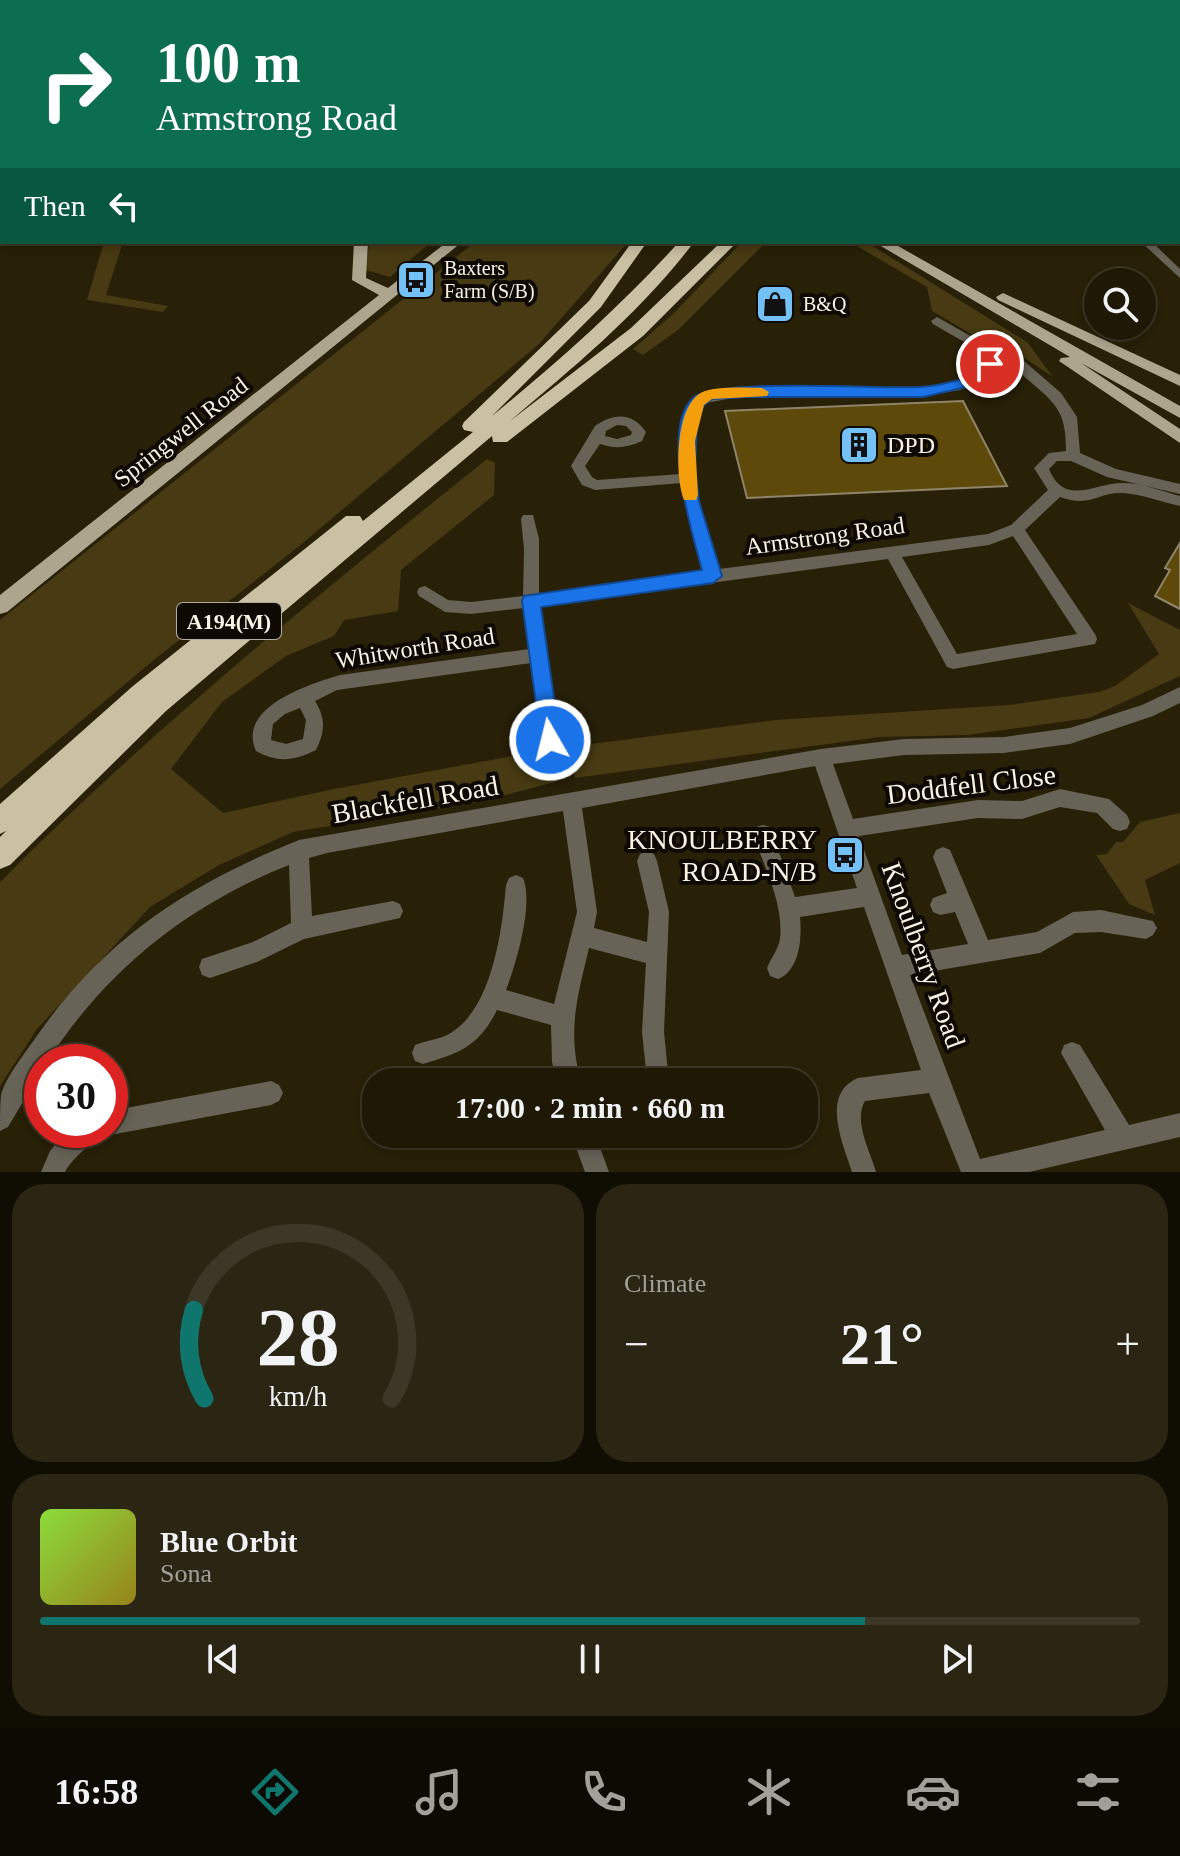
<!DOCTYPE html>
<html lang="en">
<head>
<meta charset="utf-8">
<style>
  body { margin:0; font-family:Georgia,serif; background:#2b2513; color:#f1f3f6; height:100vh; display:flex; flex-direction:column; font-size:30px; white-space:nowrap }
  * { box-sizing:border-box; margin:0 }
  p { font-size:26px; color:#a1a09a }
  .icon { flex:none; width:44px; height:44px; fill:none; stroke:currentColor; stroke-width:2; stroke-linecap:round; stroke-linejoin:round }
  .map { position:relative; height:1172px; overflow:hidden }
  .side { display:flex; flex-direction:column; gap:12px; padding:12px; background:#100d03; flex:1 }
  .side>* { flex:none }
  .hud { position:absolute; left:0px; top:0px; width:1180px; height:244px; box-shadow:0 4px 12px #0003,0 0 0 2px #3c3727; background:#0b6e4f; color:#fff; overflow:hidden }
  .fabs { position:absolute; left:1084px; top:268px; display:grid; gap:16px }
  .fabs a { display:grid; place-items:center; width:72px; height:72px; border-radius:50%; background:#1e1805; box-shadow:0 4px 12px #0003,0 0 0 2px #3c3727; font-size:40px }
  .speed { position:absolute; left:24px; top:1044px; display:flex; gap:16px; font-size:40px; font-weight:700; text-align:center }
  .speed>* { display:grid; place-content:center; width:104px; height:104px; border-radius:50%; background:#1e1805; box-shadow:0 4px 12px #0003,0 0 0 2px #3c3727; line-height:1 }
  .speed .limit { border:12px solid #d22; background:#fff; color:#111 }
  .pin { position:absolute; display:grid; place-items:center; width:68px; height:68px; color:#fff; margin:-34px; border:4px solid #fff; border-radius:50%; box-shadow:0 2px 8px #0007 }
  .me { position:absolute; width:88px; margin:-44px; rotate:352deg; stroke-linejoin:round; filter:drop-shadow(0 0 6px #0008) }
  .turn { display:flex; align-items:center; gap:28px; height:168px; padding:0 24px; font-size:36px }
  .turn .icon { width:104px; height:104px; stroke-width:2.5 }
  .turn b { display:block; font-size:56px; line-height:68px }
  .then { display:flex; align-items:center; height:76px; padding:0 24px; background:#0003; gap:16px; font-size:30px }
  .big { font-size:60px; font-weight:700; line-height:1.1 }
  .side .card { flex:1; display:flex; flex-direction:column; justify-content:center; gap:12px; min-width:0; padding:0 28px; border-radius:32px; background:#2b2513 }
  .side .dial { align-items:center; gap:0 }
  .dial svg { height:208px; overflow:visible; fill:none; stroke:#3c3727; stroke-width:7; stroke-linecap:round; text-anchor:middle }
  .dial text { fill:#f1f3f6; stroke:none }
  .song { display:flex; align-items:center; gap:24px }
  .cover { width:96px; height:96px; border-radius:12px; background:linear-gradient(135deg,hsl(90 70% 55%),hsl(50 70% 35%)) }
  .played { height:8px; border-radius:4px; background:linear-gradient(90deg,#0f766e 75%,#3c3727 75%) }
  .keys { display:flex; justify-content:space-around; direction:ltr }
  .heat { display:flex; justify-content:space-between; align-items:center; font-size:44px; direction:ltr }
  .side .tiles { flex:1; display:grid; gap:12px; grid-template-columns:1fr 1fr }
  .card:last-child { grid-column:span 2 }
  .trip { position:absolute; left:362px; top:1068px; width:456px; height:80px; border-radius:32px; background:#1e1805; box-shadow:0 4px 12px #0003,0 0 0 2px #3c3727; font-weight:700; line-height:80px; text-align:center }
  .tab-bar { display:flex; height:128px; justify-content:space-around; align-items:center; background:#0c0a02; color:#a1a09a }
  .tab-bar .icon { width:56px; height:56px }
  .tab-bar .on { color:#0f766e }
  .tab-bar b { font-size:36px; color:#f1f3f6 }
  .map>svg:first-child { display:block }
  .green { fill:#483b13 }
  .building { fill:#5d4909; stroke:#8e8469; stroke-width:2 }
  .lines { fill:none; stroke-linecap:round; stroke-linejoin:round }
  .minor { fill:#676357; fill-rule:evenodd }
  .major { fill:#aea58e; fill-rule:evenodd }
  .highway { fill:#cac0a3; fill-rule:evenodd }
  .rail-casing { stroke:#d4cdbd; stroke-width:4 }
  .rail { stroke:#0e0a03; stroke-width:2; stroke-dasharray:5; stroke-linecap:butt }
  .route { fill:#1a73e8; stroke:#114b97; stroke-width:2 }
  .slow { fill:#f59e0b }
  .labels { text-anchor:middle; stroke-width:8; stroke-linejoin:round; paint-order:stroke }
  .far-poi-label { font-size:20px; fill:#f9f3e5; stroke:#0e0a03; text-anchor:start }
  .shield { fill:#0e0a03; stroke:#b2ada1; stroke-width:2 }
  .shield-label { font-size:22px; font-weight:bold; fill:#f9f3e5 }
  .street-label { font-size:24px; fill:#f9f3e5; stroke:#0e0a03 }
  .poi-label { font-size:24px; fill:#f9f3e5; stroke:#0e0a03; text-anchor:start }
  .near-street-label { font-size:28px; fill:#f9f3e5; stroke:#0e0a03 }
  .near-poi-label { font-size:28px; fill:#f9f3e5; stroke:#0e0a03; text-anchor:end }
</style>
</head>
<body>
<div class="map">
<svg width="1180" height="1172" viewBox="0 0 1180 1172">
  <rect width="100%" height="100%" fill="#282007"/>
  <path class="green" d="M104,242H123L106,295L168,306L163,312L87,300Z
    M369,242H431L390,277L366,270Z
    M475,242H628L538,345L298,547L155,659L0,789V620Z
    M742,242H766L678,330L643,355L633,349L673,314Z
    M850,242H866L1027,342L1053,377L1019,354L990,345L932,311L927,287Z
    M487,459L495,463L494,495L401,570L398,611L344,620L334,636L286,656L222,702L171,769L223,813L334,789L550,749L555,782L478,802L293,832L219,865L150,907L37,1029L0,1086V882C152,729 319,594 487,459Z
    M1128,603L1180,630V676L1089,718L967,735L880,737L575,778L568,747L775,720L1009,705L1099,692L1115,686L1159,654Z
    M1180,813V863L1145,880L1155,915L1129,904L1096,855L1107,854L1116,842H1123L1140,822Z"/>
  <path class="building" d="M963,401L1007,486L747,498L725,411Z
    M1180,543V609L1155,596L1170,570L1165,568Z"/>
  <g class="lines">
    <path class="minor" d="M86,0H96L84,2Z
      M480,0H489L478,2Z
      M813,0H821L822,2H814Z
      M927,0H936L933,2Z
      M998,0H1006L1007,2H999Z
      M1060,0H1107L1104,2Z
      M1164,0H1172L1174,2H1166Z
      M1178,46H1180V51H1178Z
      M1178,72H1180V78H1178Z
      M1178,104H1180V110H1178Z
      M1178,135H1180V141H1178Z
      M2,180V186L0,187V181Z
      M1178,201H1180L1178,208Z
      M1141,242H1152L1180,269V278Z
      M937,317L997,351L1017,355L1061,393L1077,417L1080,453L1116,469L1180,484V494L1107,477L1071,461H1057L1049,469C1065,508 1096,482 1123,483C1142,483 1161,491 1180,496V506C1161,502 1142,494 1123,493C1097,492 1091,508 1060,497L1025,530L1095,634L1097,639L1095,644L953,669L947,667L888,559L540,606L559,740L556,746L550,748L544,746L541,740L531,663L337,690L315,701C326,719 325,731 316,750C294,761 278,763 256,751C236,707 310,684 340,675L529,649L524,608L471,614L445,612L419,596L417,592L419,588L425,586L448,600L471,602L523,596L524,549L521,519L523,515H533L539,539V594L704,571L682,483L595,490L582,485L571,466L595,426C614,413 632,412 646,432L642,441C627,448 615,449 600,444L585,466L592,477L597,480L681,474C678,450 675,415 696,398C708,388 735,389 750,388C805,387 938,400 981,371L982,358L985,354L933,324L931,321ZM995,358C1010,361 1015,369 1026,378C1056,404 1066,410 1066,451L1049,453L1034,468L1048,490L1011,525L988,534L719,569C704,524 676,445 706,403L739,397L930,395L960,390L984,381L980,391L987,395L992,394L996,382L1015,371L1009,367L993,372ZM617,425L626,426L632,432L631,435L617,439L605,436L606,431ZM1013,536L1077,634L957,654L902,557L989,545ZM300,708L306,720L303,739L286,744L271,740L273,724L285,714Z
      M1180,687V703L1153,716L1070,744L1004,753L904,755L833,764L853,819L978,800L1022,801L1060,789L1109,799L1127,815L1130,822L1127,829L1120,831L1113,829L1097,813L1060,807L1022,819L978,818L859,836L902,955L968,944L955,912L940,915L933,912L930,905L933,898L947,893L933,857L936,850L943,847L950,850L988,940L1037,932L1073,912L1101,910L1153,921L1157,928L1153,935L1146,939L1101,932L1075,933L1040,953L910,975L980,1159L1105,1130L1061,1053L1064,1045L1072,1042L1080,1045L1129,1125L1180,1113V1137L1029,1172H961L929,1093L865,1101C853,1121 870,1151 876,1172H852C843,1144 820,1094 858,1078L921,1070L864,907L800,917C802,938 800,970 778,979L770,976L767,968C771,958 778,950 780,939C784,904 764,867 753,834L756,827L763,825L770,827L795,897L857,888L815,766L582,808L597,912L594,928L647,942L649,912L637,861L640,854L647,851L654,854L657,861L669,912L664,1032L669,1082H649L647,1079L642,1032L646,963L589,948C577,999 567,1030 581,1082H557L552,1062L551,1025L497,1010C479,1046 460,1053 423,1064L415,1061L412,1053L415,1045C425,1041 435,1040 445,1036C492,1014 502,931 506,885L509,878L516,875L523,878C534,904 516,964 506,990L554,1004L577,912L563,811L327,853L309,858L312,916L393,901L400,904L403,911L400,918L304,939L257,962L210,978L202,975L199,967L202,959L253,942L291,923L289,865C188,905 106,970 47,1062H42V1070L8,1127L0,1131C0,1120 0,1105 1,1095C6,1076 28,1049 39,1033C107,936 192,883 299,840L821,749L904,739L1004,737L1070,728L1142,705Z
      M271,1081L279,1085L283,1093L279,1101L271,1105L110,1135L101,1131C97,1143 75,1153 65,1172H41L50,1151L67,1130H110V1111Z
      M571,1134H595L609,1172H585Z"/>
    <path class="major" d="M335,0H345L346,2H336Z
      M354,242H368L366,278L388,288L447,242H462L7,612L0,614V595L379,295L352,280Z
      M874,242H891L1180,406V418L1081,363L1180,429V443L1059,361L1061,358L1070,357Z
      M1003,293L1180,375V386L998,300L996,297Z"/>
    <path class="highway" d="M747,0H757L758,2H748Z
      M632,242H647L601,307L492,416C559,361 621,306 679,242H694C642,311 575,366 510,421L631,328L721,242H737L643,336L507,442H493L492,436L166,711L10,865L0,869V837L6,831L0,834V804L133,686L346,516H360L363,521L473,432L464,430L462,426L464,422L589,301Z"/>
    <g class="rail-casing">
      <path id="rail" d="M20,2L24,0"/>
    </g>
    <use href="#rail" class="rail"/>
  </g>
  <path class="route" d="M990,360L997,364L992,376L983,383L923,397H746L712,399L704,405L697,422L695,468L699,501L722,576L713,583L541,607L560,740L557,747L550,749L542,747L522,601L524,596L702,570C692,533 660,429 693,398C714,378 881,389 919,387C937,387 956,380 973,377L985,361Z"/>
  <path class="slow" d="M762,388L769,392L767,396L712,399L704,405L695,441L698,495L696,500H684C674,476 675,400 705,391C722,386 744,388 762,388Z"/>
  <defs>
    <g id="bus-square" transform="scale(2)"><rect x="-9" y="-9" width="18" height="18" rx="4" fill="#73c1f6" stroke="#0e0a03"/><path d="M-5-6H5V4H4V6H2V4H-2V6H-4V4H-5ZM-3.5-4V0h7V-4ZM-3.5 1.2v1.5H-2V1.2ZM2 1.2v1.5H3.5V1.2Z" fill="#111"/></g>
    <g id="shop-square" transform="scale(2)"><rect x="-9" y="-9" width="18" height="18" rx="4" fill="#73c1f6" stroke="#0e0a03"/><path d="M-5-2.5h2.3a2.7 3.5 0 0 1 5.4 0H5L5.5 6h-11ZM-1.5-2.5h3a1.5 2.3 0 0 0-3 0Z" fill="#111"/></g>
    <g id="building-square" transform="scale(2)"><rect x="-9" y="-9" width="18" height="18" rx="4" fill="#73c1f6" stroke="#0e0a03"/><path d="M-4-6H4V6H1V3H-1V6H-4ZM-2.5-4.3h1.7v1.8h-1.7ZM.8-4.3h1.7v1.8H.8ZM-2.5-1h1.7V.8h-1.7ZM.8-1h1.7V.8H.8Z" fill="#111"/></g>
  </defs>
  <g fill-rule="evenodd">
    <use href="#bus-square" x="416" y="280"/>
    <use href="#shop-square" x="775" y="304"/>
    <use href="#building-square" x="859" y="445"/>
    <use href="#bus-square" x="845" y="855"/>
  </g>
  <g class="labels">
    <g class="far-poi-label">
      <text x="444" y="275">Baxters<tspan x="444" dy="23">Farm (S/B)</tspan></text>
      <text x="803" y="311">B&amp;Q</text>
    </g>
    <rect class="shield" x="177" y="603" width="104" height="36" rx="6"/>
    <g class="shield-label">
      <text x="229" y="629">A194(M)</text>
    </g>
    <g class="street-label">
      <text transform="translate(181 432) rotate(-38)" y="8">Springwell Road</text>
      <text transform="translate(825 536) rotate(-8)" y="8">Armstrong Road</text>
      <text transform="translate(415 648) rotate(-9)" y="8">Whitworth Road</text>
    </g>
    <g class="poi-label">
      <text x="887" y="453">DPD</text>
    </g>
    <g class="near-street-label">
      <text transform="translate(971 784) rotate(-7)" y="10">Doddfell Close</text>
      <text transform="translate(415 799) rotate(-10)" y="10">Blackfell Road</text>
      <text transform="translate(924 955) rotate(70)" y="10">Knoulberry Road</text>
    </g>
    <g class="near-poi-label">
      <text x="817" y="849">KNOULBERRY<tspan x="817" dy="32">ROAD-N/B</tspan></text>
    </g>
  </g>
</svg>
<div class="fabs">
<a><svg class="icon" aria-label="search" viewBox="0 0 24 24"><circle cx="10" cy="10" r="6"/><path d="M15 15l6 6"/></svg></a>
</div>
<div class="speed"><div class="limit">30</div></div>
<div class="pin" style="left:990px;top:364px;background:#d93025"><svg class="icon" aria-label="arrive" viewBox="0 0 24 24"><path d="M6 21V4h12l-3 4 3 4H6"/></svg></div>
<svg class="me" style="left:550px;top:740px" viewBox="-20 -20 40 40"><circle r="17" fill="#1a73e8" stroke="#fff" stroke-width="3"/><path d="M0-11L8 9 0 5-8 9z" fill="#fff"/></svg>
<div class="trip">17:00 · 2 min · 660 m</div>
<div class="hud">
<div class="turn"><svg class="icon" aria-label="right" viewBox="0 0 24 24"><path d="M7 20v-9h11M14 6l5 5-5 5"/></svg><div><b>100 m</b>Armstrong Road</div></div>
<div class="then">Then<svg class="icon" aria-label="left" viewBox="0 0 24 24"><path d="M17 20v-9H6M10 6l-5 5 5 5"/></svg></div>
</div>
</div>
<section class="side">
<div class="tiles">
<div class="card dial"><svg viewBox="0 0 100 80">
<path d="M14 69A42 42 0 1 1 86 69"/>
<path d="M14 69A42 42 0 0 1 10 35" stroke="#0f766e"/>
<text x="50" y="56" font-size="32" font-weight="700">28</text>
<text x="50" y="72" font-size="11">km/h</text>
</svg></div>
<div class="card"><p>Climate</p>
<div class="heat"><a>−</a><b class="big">21°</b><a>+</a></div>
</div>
<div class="card">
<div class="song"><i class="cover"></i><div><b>Blue Orbit</b><p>Sona</p></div></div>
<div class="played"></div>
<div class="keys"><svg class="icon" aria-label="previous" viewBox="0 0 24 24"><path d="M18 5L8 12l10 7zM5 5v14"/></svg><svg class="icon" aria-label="pause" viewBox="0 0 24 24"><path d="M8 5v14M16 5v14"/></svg><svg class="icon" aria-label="next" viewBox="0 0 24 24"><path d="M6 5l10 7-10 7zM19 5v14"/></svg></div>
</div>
</div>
</section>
<nav class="tab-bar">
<b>16:58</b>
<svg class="icon on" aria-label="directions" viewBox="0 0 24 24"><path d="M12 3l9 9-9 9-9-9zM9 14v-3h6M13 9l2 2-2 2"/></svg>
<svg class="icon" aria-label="music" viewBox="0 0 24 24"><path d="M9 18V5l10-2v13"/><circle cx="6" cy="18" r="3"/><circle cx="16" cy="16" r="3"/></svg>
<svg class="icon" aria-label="phone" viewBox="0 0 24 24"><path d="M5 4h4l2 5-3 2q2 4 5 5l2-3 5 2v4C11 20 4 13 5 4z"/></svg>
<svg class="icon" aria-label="climate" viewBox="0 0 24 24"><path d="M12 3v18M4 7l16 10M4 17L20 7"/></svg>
<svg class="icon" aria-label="car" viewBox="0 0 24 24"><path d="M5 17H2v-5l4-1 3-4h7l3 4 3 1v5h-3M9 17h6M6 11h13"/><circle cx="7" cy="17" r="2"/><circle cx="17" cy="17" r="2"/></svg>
<svg class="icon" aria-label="filters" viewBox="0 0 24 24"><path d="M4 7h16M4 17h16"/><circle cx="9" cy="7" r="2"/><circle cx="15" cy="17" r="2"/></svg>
</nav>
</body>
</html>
